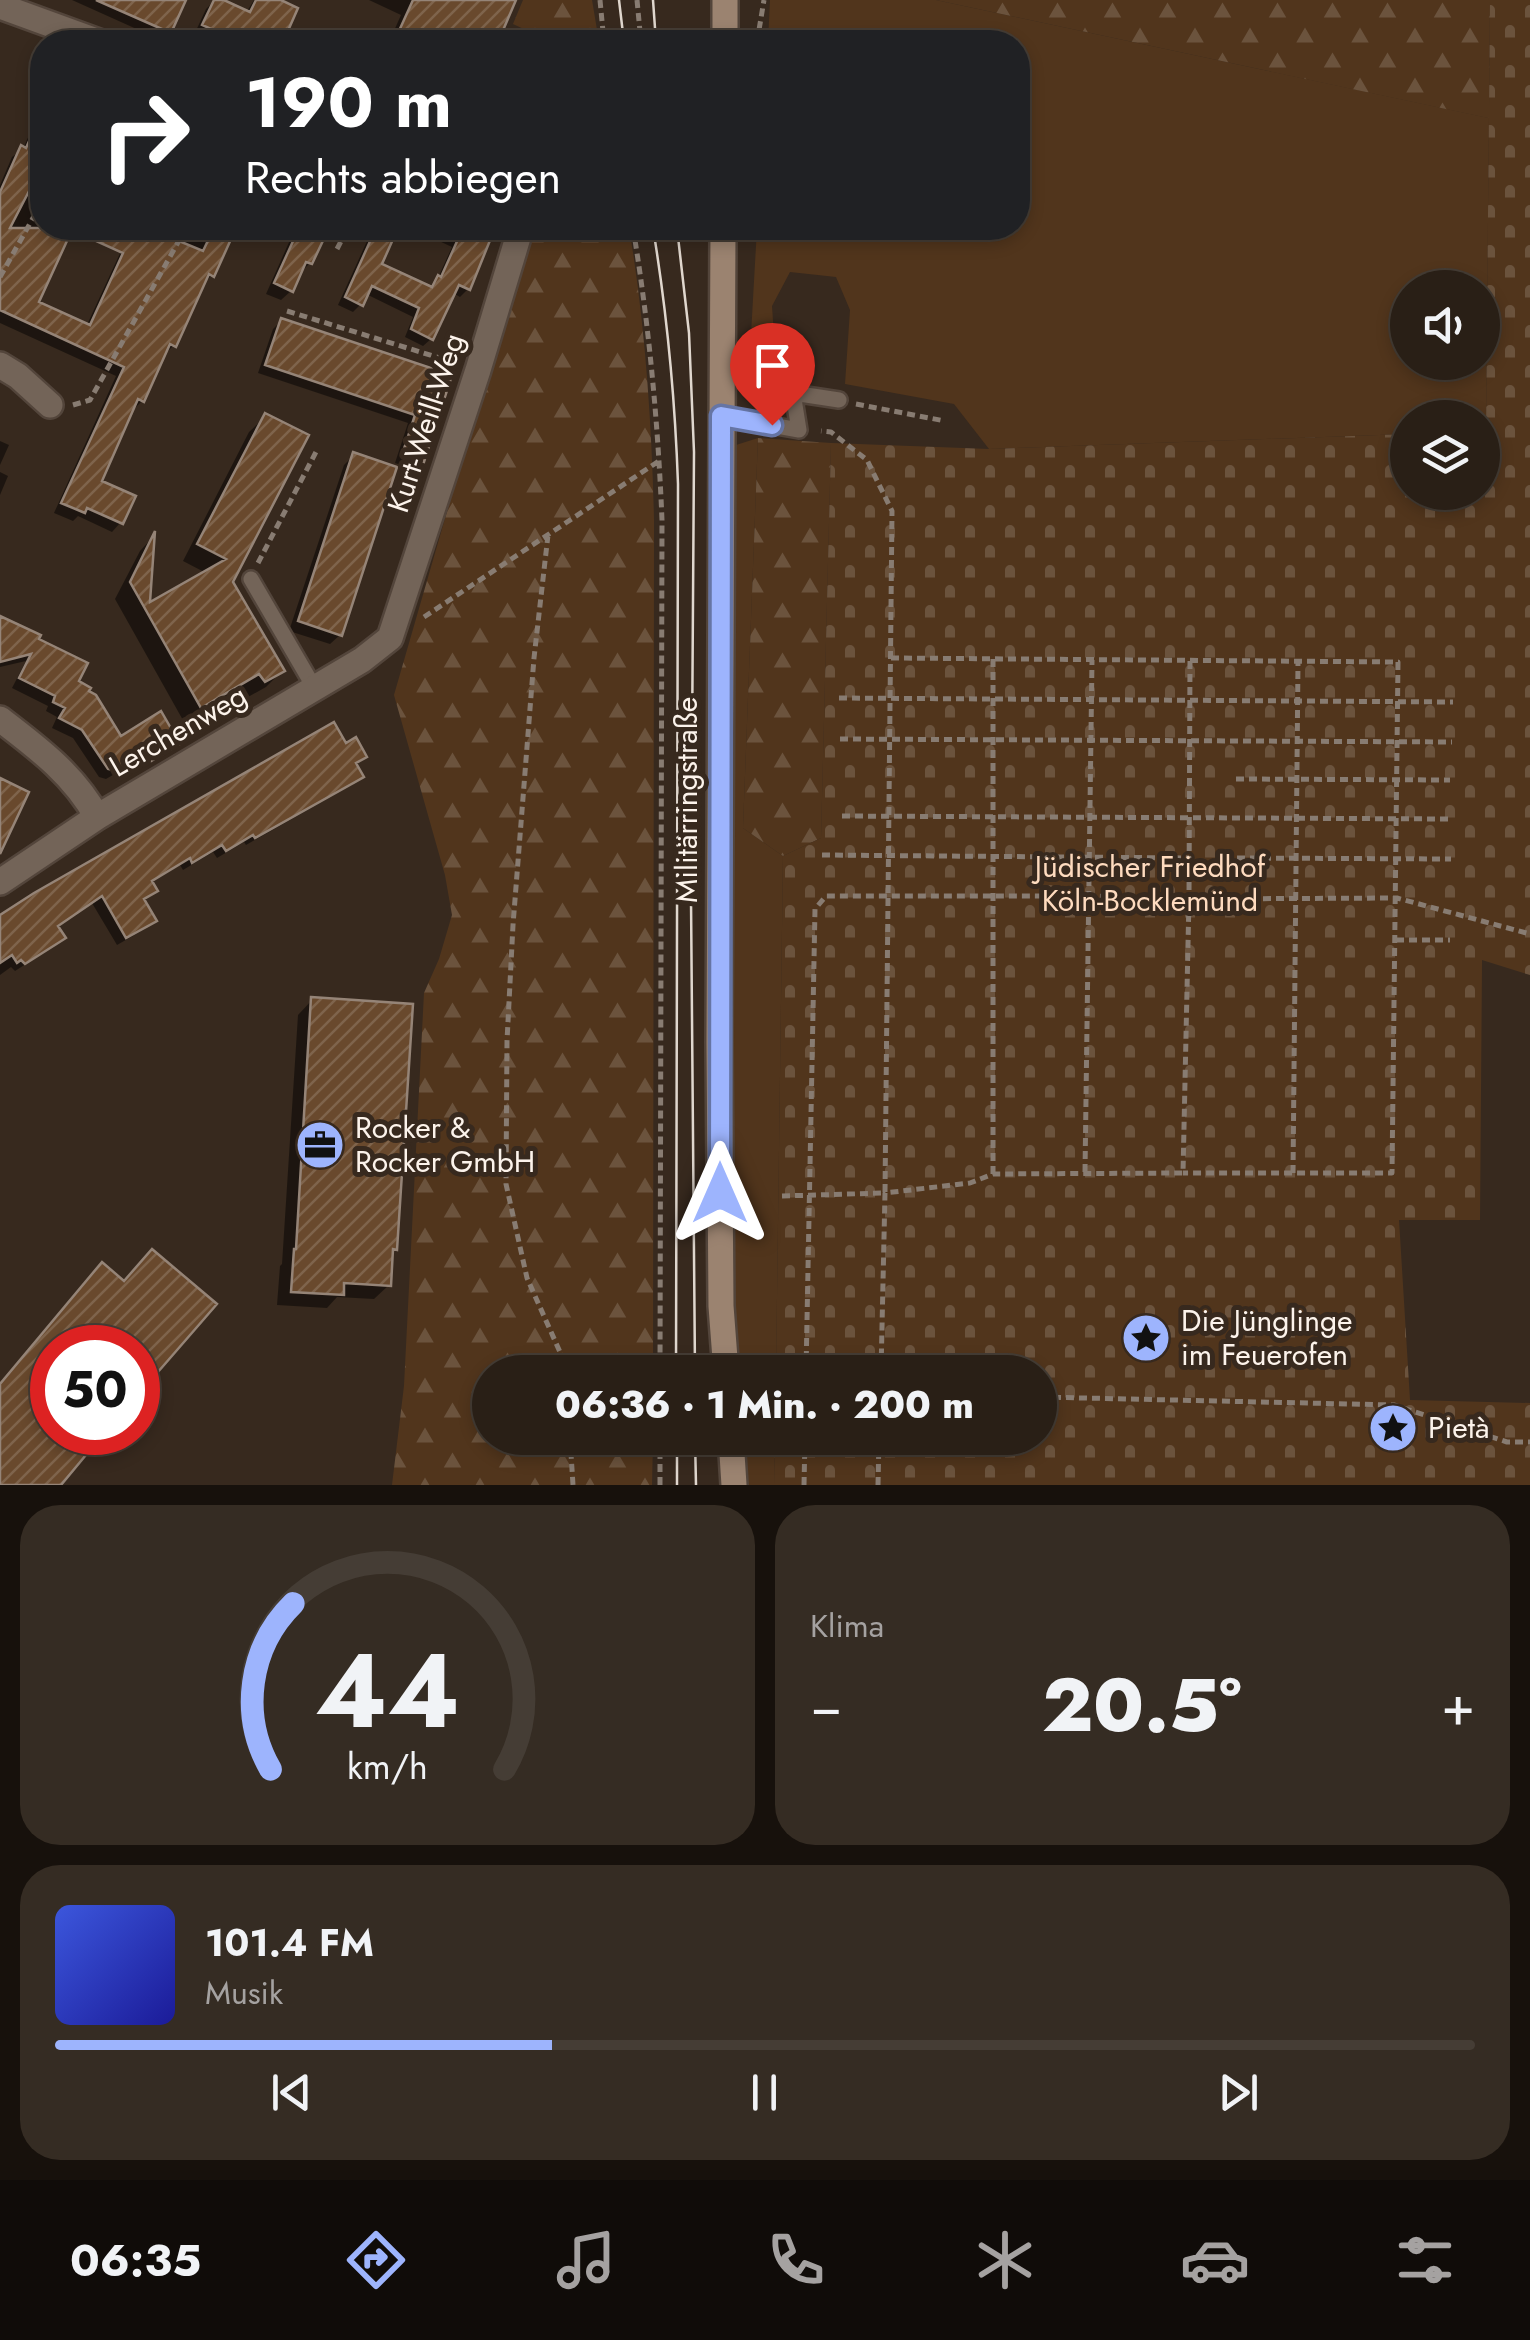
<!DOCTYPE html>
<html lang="de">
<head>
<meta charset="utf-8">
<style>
  body { margin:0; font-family:Jost,sans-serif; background:#352c23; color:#f1f3f6; height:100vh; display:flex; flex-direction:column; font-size:38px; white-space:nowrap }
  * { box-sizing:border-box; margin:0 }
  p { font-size:32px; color:#a5a2a1 }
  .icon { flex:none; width:55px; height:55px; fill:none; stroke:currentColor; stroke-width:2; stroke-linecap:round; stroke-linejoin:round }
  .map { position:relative; height:1485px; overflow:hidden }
  .panel { display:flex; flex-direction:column; gap:20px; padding:20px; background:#17110c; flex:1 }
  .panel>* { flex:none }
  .top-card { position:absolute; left:30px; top:30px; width:1000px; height:210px; border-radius:40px; box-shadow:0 5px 15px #0003,0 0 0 2px #453d35; background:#202124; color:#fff; overflow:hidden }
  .buttons { position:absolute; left:1390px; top:270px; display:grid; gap:20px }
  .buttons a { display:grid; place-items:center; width:110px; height:110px; border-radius:50%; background:#291f16; box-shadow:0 5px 15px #0003,0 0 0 2px #453d35; font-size:50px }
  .speed { position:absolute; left:30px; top:1325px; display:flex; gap:20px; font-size:50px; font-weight:700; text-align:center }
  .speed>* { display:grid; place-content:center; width:130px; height:130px; border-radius:50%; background:#291f16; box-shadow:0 5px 15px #0003,0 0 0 2px #453d35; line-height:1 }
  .speed .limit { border:15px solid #d22; background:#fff; color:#111 }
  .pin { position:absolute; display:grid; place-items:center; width:85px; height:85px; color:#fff; margin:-102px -42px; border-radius:50% 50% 50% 0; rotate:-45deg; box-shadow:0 0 10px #0007 }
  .pin .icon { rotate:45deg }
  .me { position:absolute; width:110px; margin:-55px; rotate:0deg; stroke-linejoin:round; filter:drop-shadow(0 0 8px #0008) }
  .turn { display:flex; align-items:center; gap:35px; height:210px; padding:0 50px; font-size:45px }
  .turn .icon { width:130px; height:130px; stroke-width:2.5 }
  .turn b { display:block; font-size:70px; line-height:85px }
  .big { font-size:75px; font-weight:800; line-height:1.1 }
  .panel .widget { flex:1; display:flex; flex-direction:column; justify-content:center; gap:15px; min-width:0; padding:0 35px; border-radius:40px; background:#352c23 }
  .panel .dial { align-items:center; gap:0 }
  .dial svg { height:260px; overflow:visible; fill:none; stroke:#453d35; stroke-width:7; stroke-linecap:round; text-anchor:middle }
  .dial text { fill:#f1f3f6; stroke:none }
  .song { display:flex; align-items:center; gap:30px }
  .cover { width:120px; height:120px; border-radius:15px; background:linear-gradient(135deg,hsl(230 70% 55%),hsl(240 70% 35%)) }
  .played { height:10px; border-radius:5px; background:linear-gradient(90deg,#9db4fd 35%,#453d35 35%) }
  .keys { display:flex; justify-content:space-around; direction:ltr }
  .heat { display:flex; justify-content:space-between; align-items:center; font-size:55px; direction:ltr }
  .panel .tiles { flex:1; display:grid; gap:20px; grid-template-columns:1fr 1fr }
  .widget:last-child { grid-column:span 2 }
  .trip { position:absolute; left:472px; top:1355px; width:585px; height:100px; border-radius:50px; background:#291f16; box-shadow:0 5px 15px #0003,0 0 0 2px #453d35; font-weight:800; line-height:100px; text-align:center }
  .menu { display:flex; height:160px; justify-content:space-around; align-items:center; background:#100c09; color:#a5a2a1 }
  .menu .icon { width:70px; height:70px }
  .menu .selected { color:#9db4fd }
  .menu b { font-size:45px; color:#f1f3f6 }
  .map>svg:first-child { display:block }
  .green { fill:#51351c; fill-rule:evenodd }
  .forest { fill:url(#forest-firs) }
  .cemetery { fill:url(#cemetery-stones) }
  .shadow { fill:#0007 }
  .building { fill:url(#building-hatch); stroke:#958477; stroke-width:2.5; fill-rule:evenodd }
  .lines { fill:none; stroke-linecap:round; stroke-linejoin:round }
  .service-casing { stroke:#53453b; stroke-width:20 }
  .minor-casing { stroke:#53453b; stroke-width:30 }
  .secondary-casing { stroke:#53453b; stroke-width:30 }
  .path { stroke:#887c72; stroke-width:5; stroke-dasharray:8 5; stroke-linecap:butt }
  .service { stroke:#736458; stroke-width:15 }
  .minor { stroke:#736458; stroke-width:25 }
  .secondary { stroke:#9b8370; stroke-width:25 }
  .tram { stroke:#e0d7ce; stroke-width:2.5 }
  .route-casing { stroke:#6675a4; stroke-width:25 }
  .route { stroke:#9db4fd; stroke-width:18 }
  .labels { text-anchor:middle; stroke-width:10; stroke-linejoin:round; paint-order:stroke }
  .street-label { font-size:30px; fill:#fcf3eb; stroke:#37291e }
  .park-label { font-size:30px; fill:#fedbbf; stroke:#37291e }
  .poi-label { font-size:30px; fill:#fcf3eb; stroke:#37291e; text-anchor:start }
</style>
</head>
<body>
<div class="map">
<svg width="1530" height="1485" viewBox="0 0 1530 1485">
  <defs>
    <pattern id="forest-firs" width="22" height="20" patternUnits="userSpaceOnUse" patternTransform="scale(2.5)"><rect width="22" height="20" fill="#51351c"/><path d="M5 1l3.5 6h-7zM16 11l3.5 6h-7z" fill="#6b533d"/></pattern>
    <pattern id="cemetery-stones" width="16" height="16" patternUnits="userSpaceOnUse" patternTransform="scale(2.5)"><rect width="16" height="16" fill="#51351c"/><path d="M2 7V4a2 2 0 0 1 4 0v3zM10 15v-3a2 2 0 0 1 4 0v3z" fill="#6b533d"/></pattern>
    <pattern id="building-hatch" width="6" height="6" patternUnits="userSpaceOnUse" patternTransform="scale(2.5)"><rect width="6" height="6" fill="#69492d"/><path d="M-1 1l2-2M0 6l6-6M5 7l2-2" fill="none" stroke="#7f644c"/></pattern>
  </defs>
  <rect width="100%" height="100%" fill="#37291e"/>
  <path class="green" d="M770,0H936L1489,118L1486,431H1483L1482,418H1408L1407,434L989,449L954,404L845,384L850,310L836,277L790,272L772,306L775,350L757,381L750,352L757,228H1018V42H768ZM1408,288H1482V362H1408Z
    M758,438L743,828L783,856L776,1372H738L735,1323L732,1172L736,445Z
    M743,1438H775L774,1485H747Z"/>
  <path class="forest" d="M523,0H592L599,42H552L513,24Z
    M936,0H1490L1489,118H1488Z
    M529,228H629C645,321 652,426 654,521L653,1372H490V1438H653L652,1485H392L404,1386L424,993L439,959L452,915L445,875L394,695Z
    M758,438L831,443L821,838L783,856L743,828Z"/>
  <path class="cemetery" d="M1490,0H1530V975L1482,960L1480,1220H1399L1410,1400L1530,1403V1485H774L775,1438H1040V1372H776L783,856L821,838L831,443L989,449L1407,434L1408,492H1482L1483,431H1486Z"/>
  <path class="shadow" d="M72,0H170L169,32L161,40Z
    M215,0L246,13L254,0H274L285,31L311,42H210L194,35L206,9Z
    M369,0H500L496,41L461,42L443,34L439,42H389L401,15Z
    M42,105V228H77L66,240L36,304L86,327L122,249L133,240L139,228H233L212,275L203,284L174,345L165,354L142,401L133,410L99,482L121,522L112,532L78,516L73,521L54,513L116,376L0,323V185L12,157L23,149Z
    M298,228H317L324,231L310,263L300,273L291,291L281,300L266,294L294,231Z
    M373,228H395L379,266L430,286L437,280L452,247L411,228H492L468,289L460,297L453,293L431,339L423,346L405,337L413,317L366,294L361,304L353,312L338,305Z
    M282,320L449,377L421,460L413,469L395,463L408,423L258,373L273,329Z
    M266,416L230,582L282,671L266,687L248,697L242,688L184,722L115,599L140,551L152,538L148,607L206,573L183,561L249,432Z
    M0,441L9,445L0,465Z
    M354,455L340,635L330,644L289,631L344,465Z
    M0,472L8,476L0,495Z
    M0,619L36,640L86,692L120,739L177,743L168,752L141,768L137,761L106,779L99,777L73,738L52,728L57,717L46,711L48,706L12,688L26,661L0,667Z
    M345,746L364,756L354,766L361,776L352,785L246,845L244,842L217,858L213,852L183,870L180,865L151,883L155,890L142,901L154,920L145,929L117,945L92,903L56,927L62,937L54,946L15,971L11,967L0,975V921Z
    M312,1000L395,1248L390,1253L389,1285L374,1299L337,1297L327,1308L277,1305L280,1266L282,1264L298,1015Z
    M124,1283L213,1304L138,1392V1348H52V1432L57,1485H0V1385Z"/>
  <path class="building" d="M96,0H186L171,33Z
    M214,0H224L250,12L256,0H281L298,8L283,42H240L202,25Z
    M413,0H516L498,42H394Z
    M42,112V166L10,228H165L162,234L203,251L214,228H236L214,277L209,274L176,347L170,344L144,402L138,399L102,481L136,496L123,524L87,508L85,513L61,503L124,367L0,310V192L21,145L26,148ZM72,230L123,253L90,325L39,302Z
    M299,228H329L312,264L306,262L293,292L274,283Z
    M376,228H398L382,264L432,287L438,275L441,277L463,228H495L470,290L459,285L433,340L411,329L419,308L372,286L363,306L345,297Z
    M281,318L452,375L424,462L402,455L415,415L265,365Z
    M265,413L309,435L233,582L285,671L265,682L259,674L201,708L130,582L155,531L150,602L226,559L197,544Z
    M353,452L397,467L342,636L298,621Z
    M0,616L41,635L39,639L88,663L79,681L91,688L89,691L96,695L121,736L161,711L180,744L151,761L146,754L117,771L108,769L82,730L59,718L65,708L53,702L55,696L19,678L31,654L0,662Z
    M334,722L346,743L356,737L367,757L356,763L364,777L255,838L253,835L226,851L222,845L192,863L190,858L152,881L158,891L144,899L157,921L126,938L102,896L58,926L66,938L25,964L21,960L17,963L12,955L0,963V915L34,893Z
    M0,778L29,792L0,854Z
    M311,997L413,1004L397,1250L393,1249L391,1286L344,1283V1295L291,1292L294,1249H296Z
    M152,1249L217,1304L138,1395V1348H52V1432H105L61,1485H0V1384L102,1262L124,1281Z"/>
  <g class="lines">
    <g class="service-casing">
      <path id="service" d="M721,416L799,430L793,393L839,400
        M251,579L315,689"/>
    </g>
    <g class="minor-casing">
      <path id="minor" d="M0,6L99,42
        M0,365L18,376L50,405
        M0,719C38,748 74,775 97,817
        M0,882L97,817L362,660L390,638L478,370L519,234V228"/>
    </g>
    <g class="secondary-casing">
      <path id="secondary" d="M725,42V0
        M723,228L719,1042L721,1306L726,1372
        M731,1438L734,1485"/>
    </g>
    <path class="path" d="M600,0L604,42
      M637,0L641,42
      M757,42L764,0
      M633,228C649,324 658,423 662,520L660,1372
      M337,249L348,228
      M0,277L42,202
      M287,311L456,363
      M856,404L945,421
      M73,405L90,400L186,228
      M548,535L534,658L513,925L507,1041L506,1184L527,1278L564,1361L565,1372
      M258,563L317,450
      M424,617L659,461
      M891,658L1398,662L1392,1173H1183
      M993,659V1174
      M1190,661L1189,899L1397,898L1530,934
      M839,698L1453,702
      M840,739L1452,742
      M1236,779L1450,780
      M842,816L1448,819
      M822,855L1189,858
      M1237,858L1451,859
      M1396,940H1450
      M1085,1172L1092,660
      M1293,1173L1298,662
      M782,1196L885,1193L892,511L867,460L831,432L821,431
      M806,1372L815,909L826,896H1089L1189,899L1183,1173L993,1174L970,1183L885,1193L881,1372
      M1040,1397L1394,1405L1507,1442H1530
      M570,1438L573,1485
      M660,1485V1438
      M804,1485L805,1438
      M878,1485L879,1438"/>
    <use href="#service" class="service"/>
    <use href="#minor" class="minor"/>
    <use href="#secondary" class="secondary"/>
    <path class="tram" d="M619,0L624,42
      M653,0L656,42
      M653,228C667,313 675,398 678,484L676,1372
      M677,228L689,333L694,452L691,899L695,1372
      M677,1438V1485
      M695,1438L696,1485"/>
  </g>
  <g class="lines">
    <g class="route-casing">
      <path id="route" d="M720,1193L721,416L772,425"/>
    </g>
    <use href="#route" class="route"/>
  </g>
  <defs>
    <g id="office-disc" transform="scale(2.5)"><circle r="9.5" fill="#9db4fd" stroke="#37291e"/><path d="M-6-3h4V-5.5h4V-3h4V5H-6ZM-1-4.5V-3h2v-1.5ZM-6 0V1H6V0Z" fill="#111"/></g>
    <g id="sight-disc" transform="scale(2.5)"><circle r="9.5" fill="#9db4fd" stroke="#37291e"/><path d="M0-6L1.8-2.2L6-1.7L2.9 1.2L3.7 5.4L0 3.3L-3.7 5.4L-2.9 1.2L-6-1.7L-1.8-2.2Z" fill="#111"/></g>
  </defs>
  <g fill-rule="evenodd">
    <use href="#office-disc" x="320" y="1145"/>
    <use href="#sight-disc" x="1146" y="1338"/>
    <use href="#sight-disc" x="1393" y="1428"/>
  </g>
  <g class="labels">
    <g class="street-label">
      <text transform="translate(426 423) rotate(-72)" y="10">Kurt-Weill-Weg</text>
      <text transform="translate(178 731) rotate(-30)" y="10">Lerchenweg</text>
      <text transform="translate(687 800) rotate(-90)" y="10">Militärringstraße</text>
    </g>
    <g class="park-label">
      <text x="1150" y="877">Jüdischer Friedhof<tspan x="1150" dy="34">Köln-Bocklemünd</tspan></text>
    </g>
    <g class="poi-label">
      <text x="355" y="1138">Rocker &amp;<tspan x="355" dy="34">Rocker GmbH</tspan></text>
      <text x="1181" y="1331">Die Jünglinge<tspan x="1181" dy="34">im Feuerofen</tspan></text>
      <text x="1428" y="1438">Pietà</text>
    </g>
  </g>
</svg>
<div class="buttons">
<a><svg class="icon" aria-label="sound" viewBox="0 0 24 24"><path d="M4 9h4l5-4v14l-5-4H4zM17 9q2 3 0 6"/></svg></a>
<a><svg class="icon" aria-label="layers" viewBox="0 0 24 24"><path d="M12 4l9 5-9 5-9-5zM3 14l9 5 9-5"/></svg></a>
</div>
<div class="speed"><div class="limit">50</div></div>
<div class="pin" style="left:772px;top:425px;background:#d93025"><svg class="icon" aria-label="arrive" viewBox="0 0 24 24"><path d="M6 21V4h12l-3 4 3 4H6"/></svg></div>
<svg class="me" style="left:720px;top:1193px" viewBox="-20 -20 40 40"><path d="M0-17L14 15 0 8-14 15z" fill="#9db4fd" stroke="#fff" stroke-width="4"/></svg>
<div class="trip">06:36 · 1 Min. · 200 m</div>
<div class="top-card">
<div class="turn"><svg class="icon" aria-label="right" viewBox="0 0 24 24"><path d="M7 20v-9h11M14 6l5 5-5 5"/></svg><div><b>190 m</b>Rechts abbiegen</div></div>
</div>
</div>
<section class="panel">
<div class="tiles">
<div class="widget dial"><svg viewBox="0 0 100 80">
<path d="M14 69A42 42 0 1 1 86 69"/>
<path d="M14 69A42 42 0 0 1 21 18" stroke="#9db4fd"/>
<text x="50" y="56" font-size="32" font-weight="700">44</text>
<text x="50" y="72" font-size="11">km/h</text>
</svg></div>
<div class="widget"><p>Klima</p>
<div class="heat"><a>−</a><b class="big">20.5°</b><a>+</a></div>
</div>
<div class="widget">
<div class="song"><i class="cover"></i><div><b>101.4 FM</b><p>Musik</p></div></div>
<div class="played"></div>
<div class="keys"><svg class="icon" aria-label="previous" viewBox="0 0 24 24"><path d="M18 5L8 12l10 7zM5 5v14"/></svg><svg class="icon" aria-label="pause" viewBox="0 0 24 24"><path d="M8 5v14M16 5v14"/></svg><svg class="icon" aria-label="next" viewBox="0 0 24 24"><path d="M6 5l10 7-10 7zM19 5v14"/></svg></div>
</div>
</div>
</section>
<nav class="menu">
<b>06:35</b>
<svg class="icon selected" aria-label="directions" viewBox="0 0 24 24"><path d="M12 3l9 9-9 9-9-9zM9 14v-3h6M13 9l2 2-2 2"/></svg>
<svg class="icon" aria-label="music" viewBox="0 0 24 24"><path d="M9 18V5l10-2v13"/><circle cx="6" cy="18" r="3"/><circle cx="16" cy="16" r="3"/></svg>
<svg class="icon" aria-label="phone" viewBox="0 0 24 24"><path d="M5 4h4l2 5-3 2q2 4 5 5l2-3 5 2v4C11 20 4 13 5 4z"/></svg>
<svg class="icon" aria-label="climate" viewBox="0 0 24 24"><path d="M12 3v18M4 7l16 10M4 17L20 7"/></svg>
<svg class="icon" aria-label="car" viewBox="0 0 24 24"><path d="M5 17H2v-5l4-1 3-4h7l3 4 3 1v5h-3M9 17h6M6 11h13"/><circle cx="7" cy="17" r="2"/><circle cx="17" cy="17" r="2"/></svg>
<svg class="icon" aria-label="filters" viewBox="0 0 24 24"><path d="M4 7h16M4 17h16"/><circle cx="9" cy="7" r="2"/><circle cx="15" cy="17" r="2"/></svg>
</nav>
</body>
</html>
